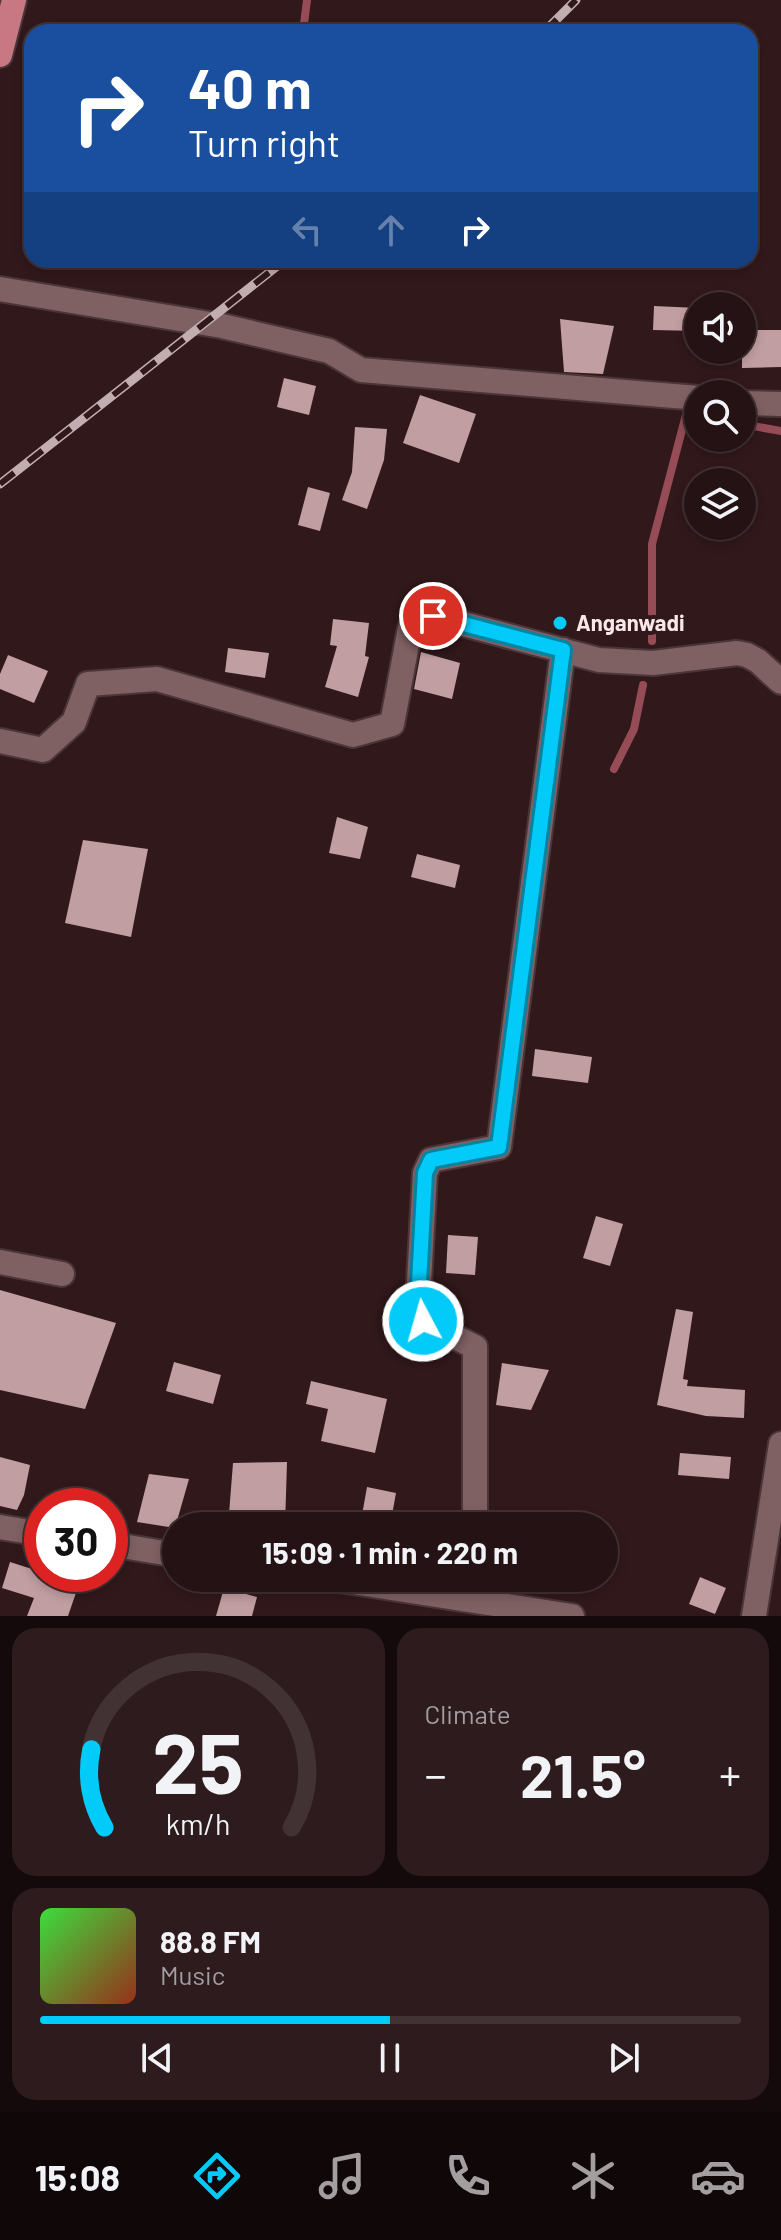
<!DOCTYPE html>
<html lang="en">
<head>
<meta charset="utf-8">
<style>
  body { margin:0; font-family:Barlow,sans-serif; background:#2d1b1d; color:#f1f3f6; height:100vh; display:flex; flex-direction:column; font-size:30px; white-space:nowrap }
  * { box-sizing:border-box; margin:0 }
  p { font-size:26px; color:#a39ea0 }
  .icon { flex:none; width:44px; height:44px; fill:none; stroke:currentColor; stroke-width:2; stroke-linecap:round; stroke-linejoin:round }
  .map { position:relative; height:1616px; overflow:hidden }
  .sheet { display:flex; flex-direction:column; gap:12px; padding:12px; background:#140a0b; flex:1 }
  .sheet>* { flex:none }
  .hud { position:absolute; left:24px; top:24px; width:734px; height:244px; border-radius:24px; box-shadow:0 4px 12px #0003,0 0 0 2px #423234; background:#1a4fa0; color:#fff; overflow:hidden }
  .buttons { position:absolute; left:684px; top:292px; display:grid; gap:16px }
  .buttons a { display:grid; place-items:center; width:72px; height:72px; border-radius:50%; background:#251214; box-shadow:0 4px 12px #0003,0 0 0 2px #423234; font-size:40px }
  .speed { position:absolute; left:24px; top:1488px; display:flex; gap:16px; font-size:40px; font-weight:700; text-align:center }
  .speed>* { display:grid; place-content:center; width:104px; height:104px; border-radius:50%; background:#251214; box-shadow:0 4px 12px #0003,0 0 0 2px #423234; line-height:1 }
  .speed .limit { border:12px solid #d22; background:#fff; color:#111 }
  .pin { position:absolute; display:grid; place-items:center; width:68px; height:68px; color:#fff; margin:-34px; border:4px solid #fff; border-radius:50%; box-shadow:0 2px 8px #0007 }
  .me { position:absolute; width:88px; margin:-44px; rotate:354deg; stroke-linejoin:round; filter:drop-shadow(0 0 6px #0008) }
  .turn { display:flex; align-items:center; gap:28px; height:168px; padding:0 32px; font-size:36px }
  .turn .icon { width:104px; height:104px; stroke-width:2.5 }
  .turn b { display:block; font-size:56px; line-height:68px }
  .lanes { display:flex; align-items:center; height:76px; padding:0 32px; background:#0003; justify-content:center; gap:40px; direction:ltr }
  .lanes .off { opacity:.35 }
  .big { font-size:60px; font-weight:700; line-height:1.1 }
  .sheet .widget { flex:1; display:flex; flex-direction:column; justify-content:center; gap:12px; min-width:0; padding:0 28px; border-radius:24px; background:#2d1b1d }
  .sheet .dial { align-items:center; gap:0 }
  .dial svg { height:208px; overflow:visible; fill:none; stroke:#423234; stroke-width:7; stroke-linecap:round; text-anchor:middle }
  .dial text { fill:#f1f3f6; stroke:none }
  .song { display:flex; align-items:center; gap:24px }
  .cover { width:96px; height:96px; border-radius:12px; background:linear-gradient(135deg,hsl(120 70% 55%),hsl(10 70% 35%)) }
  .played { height:8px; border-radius:4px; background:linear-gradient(90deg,#03cbf9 50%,#423234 50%) }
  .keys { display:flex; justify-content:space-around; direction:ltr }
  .heat { display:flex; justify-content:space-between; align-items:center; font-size:44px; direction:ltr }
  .sheet .tiles { flex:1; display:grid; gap:12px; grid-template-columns:1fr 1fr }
  .widget:last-child { grid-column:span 2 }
  .trip { position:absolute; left:162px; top:1512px; width:456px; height:80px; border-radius:40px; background:#251214; box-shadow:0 4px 12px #0003,0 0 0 2px #423234; font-weight:700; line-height:80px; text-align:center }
  .tabs { display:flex; height:128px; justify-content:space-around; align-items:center; background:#0f0708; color:#a39ea0 }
  .tabs .icon { width:56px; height:56px }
  .tabs .selected { color:#03cbf9 }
  .tabs b { font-size:36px; color:#f1f3f6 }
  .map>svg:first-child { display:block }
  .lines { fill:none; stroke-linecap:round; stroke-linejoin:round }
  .stream { stroke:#954c56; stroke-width:8 }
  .building { fill:#c19ea1 }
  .minor-casing { stroke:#4a3538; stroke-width:28 }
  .major-casing { stroke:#4a3538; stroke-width:28 }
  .minor { stroke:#7f6063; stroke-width:24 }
  .major { stroke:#c87882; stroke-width:24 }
  .rail-casing { stroke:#c2aeb0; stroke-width:9 }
  .rail { stroke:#31181b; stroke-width:6; stroke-dasharray:18; stroke-linecap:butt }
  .route-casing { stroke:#0284a2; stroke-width:20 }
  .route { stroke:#03cbf9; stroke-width:14 }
  .poi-dot { fill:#03cbf9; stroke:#31181b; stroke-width:3 }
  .labels { text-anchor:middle; stroke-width:8; stroke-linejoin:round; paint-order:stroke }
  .poi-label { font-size:22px; font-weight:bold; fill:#fae7e9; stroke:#31181b; text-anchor:start }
</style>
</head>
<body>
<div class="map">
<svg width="781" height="1616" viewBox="0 0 781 1616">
  <rect width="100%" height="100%" fill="#31181b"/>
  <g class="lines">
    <path class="stream" d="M303,32L307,0
      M742,424L781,431
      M652,641V544L687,411L698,414
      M614,769L634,729L643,685"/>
  </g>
  <path class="building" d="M654,306L698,308V331L653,330Z
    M560,319L614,326L603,374L564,372Z
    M742,330H781V367L742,368Z
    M284,378L316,386L309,415L277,407Z
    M420,395L476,414L459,463L403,443Z
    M355,427L387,429L384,460L367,509L342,500L352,472Z
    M308,487L330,493L320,531L298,525Z
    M333,619L369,623L365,656L369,657L358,697L325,687L337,646L330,645Z
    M228,648L269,653L265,678L225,672Z
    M421,652L460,663L452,699L414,689Z
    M8,655L48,671L34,703L0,689V674Z
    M337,817L368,827L360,859L329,853Z
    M83,840L148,849L131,937L65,923Z
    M417,854L460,865L455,888L411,877Z
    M535,1049L592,1057L588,1083L532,1076Z
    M596,1216L623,1224L610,1266L583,1258Z
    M448,1235L478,1237L475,1275L446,1273Z
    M0,1290L116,1323L85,1409L0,1390Z
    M676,1309L693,1312L683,1379L688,1380L687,1386L745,1390L744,1418L706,1416L657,1405Z
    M174,1362L221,1375L213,1404L166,1391Z
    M502,1363L549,1370L531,1410L496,1405Z
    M311,1381L387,1399L375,1453L321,1441L328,1409L306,1404Z
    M680,1453L731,1457L729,1479L678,1475Z
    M0,1457L30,1465L24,1495L17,1510L0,1506Z
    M287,1462L285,1526L229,1514L233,1463Z
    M149,1474L189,1479L175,1528L137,1522Z
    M367,1487L396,1493L390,1526H360Z
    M10,1562L79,1584L68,1616H27L34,1598L2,1588Z
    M700,1577L726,1588L715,1614L689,1604Z
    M224,1588L257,1597L252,1616H216Z"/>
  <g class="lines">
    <g class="minor-casing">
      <path id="minor" d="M0,289L222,326L329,351L361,370L698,398
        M742,403L781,404
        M0,741L43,750L74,722L88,684L157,679L353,735L392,724L410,628L422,617L433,616L599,660L653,663L737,653L747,655L758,661L781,682
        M0,1262L62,1274
        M475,1526V1347L423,1321L418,1301L425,1173L431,1160L499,1147L563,650
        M0,1527L42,1534
        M110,1544L176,1555
        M327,1578L572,1616
        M754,1616L781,1444"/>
    </g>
    <g class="major-casing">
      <path id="major" d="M0,55L14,0"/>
    </g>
    <use href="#minor" class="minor"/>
    <use href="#major" class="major"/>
    <g class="rail-casing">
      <path id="rail" d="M544,32L576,0
        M0,484L285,260"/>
    </g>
    <use href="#rail" class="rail"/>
  </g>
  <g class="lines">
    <g class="route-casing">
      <path id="route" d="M423,1321L418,1301L425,1173L431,1160L499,1147L563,650L433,616"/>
    </g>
    <use href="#route" class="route"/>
  </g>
  <circle class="poi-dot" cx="560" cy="623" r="8"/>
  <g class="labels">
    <g class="poi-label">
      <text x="576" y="631">Anganwadi</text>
    </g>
  </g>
</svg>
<div class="buttons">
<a><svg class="icon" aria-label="sound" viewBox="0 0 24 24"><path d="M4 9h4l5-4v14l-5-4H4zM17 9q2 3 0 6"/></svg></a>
<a><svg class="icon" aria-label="search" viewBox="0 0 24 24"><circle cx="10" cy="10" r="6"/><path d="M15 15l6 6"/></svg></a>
<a><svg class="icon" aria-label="layers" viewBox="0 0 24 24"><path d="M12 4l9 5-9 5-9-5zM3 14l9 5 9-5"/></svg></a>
</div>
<div class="speed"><div class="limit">30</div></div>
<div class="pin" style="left:433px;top:616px;background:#d93025"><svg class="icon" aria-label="arrive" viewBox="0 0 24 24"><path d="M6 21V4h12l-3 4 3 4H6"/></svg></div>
<svg class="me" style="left:423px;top:1321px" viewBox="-20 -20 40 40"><circle r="17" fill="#03cbf9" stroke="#fff" stroke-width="3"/><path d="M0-11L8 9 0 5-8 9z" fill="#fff"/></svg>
<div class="trip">15:09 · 1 min · 220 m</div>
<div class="hud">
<div class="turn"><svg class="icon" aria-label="right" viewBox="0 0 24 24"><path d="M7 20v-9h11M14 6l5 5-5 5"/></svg><div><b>40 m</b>Turn right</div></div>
<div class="lanes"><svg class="icon off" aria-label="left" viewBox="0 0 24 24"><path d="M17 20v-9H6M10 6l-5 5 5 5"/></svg><svg class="icon off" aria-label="ahead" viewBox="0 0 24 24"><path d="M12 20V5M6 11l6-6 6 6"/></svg><svg class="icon" aria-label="right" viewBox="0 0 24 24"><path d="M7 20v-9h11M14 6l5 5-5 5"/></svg></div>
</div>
</div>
<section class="sheet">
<div class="tiles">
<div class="widget dial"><svg viewBox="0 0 100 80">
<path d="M14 69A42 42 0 1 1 86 69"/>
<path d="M14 69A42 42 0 0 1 9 39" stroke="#03cbf9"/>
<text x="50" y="56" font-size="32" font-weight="700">25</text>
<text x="50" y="72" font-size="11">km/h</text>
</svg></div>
<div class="widget"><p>Climate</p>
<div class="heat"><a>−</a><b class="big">21.5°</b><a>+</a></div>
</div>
<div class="widget">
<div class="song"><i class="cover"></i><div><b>88.8 FM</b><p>Music</p></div></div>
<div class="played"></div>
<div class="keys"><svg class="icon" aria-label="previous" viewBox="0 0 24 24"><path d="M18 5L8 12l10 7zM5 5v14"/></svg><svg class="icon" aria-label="pause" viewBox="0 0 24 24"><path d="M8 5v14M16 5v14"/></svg><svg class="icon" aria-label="next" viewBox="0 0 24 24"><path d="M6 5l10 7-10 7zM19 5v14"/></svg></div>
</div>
</div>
</section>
<nav class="tabs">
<b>15:08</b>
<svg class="icon selected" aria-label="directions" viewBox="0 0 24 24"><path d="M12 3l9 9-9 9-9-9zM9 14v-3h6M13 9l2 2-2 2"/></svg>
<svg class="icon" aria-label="music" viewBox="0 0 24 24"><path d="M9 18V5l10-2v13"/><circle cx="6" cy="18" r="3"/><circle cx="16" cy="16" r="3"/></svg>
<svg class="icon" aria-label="phone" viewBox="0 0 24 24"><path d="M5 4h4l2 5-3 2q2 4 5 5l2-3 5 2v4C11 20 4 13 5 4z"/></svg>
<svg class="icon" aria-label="climate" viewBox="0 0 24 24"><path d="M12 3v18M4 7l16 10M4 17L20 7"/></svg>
<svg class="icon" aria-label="car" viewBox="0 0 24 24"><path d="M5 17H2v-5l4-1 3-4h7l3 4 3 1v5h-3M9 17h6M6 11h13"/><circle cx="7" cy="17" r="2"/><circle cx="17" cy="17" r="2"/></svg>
</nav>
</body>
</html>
